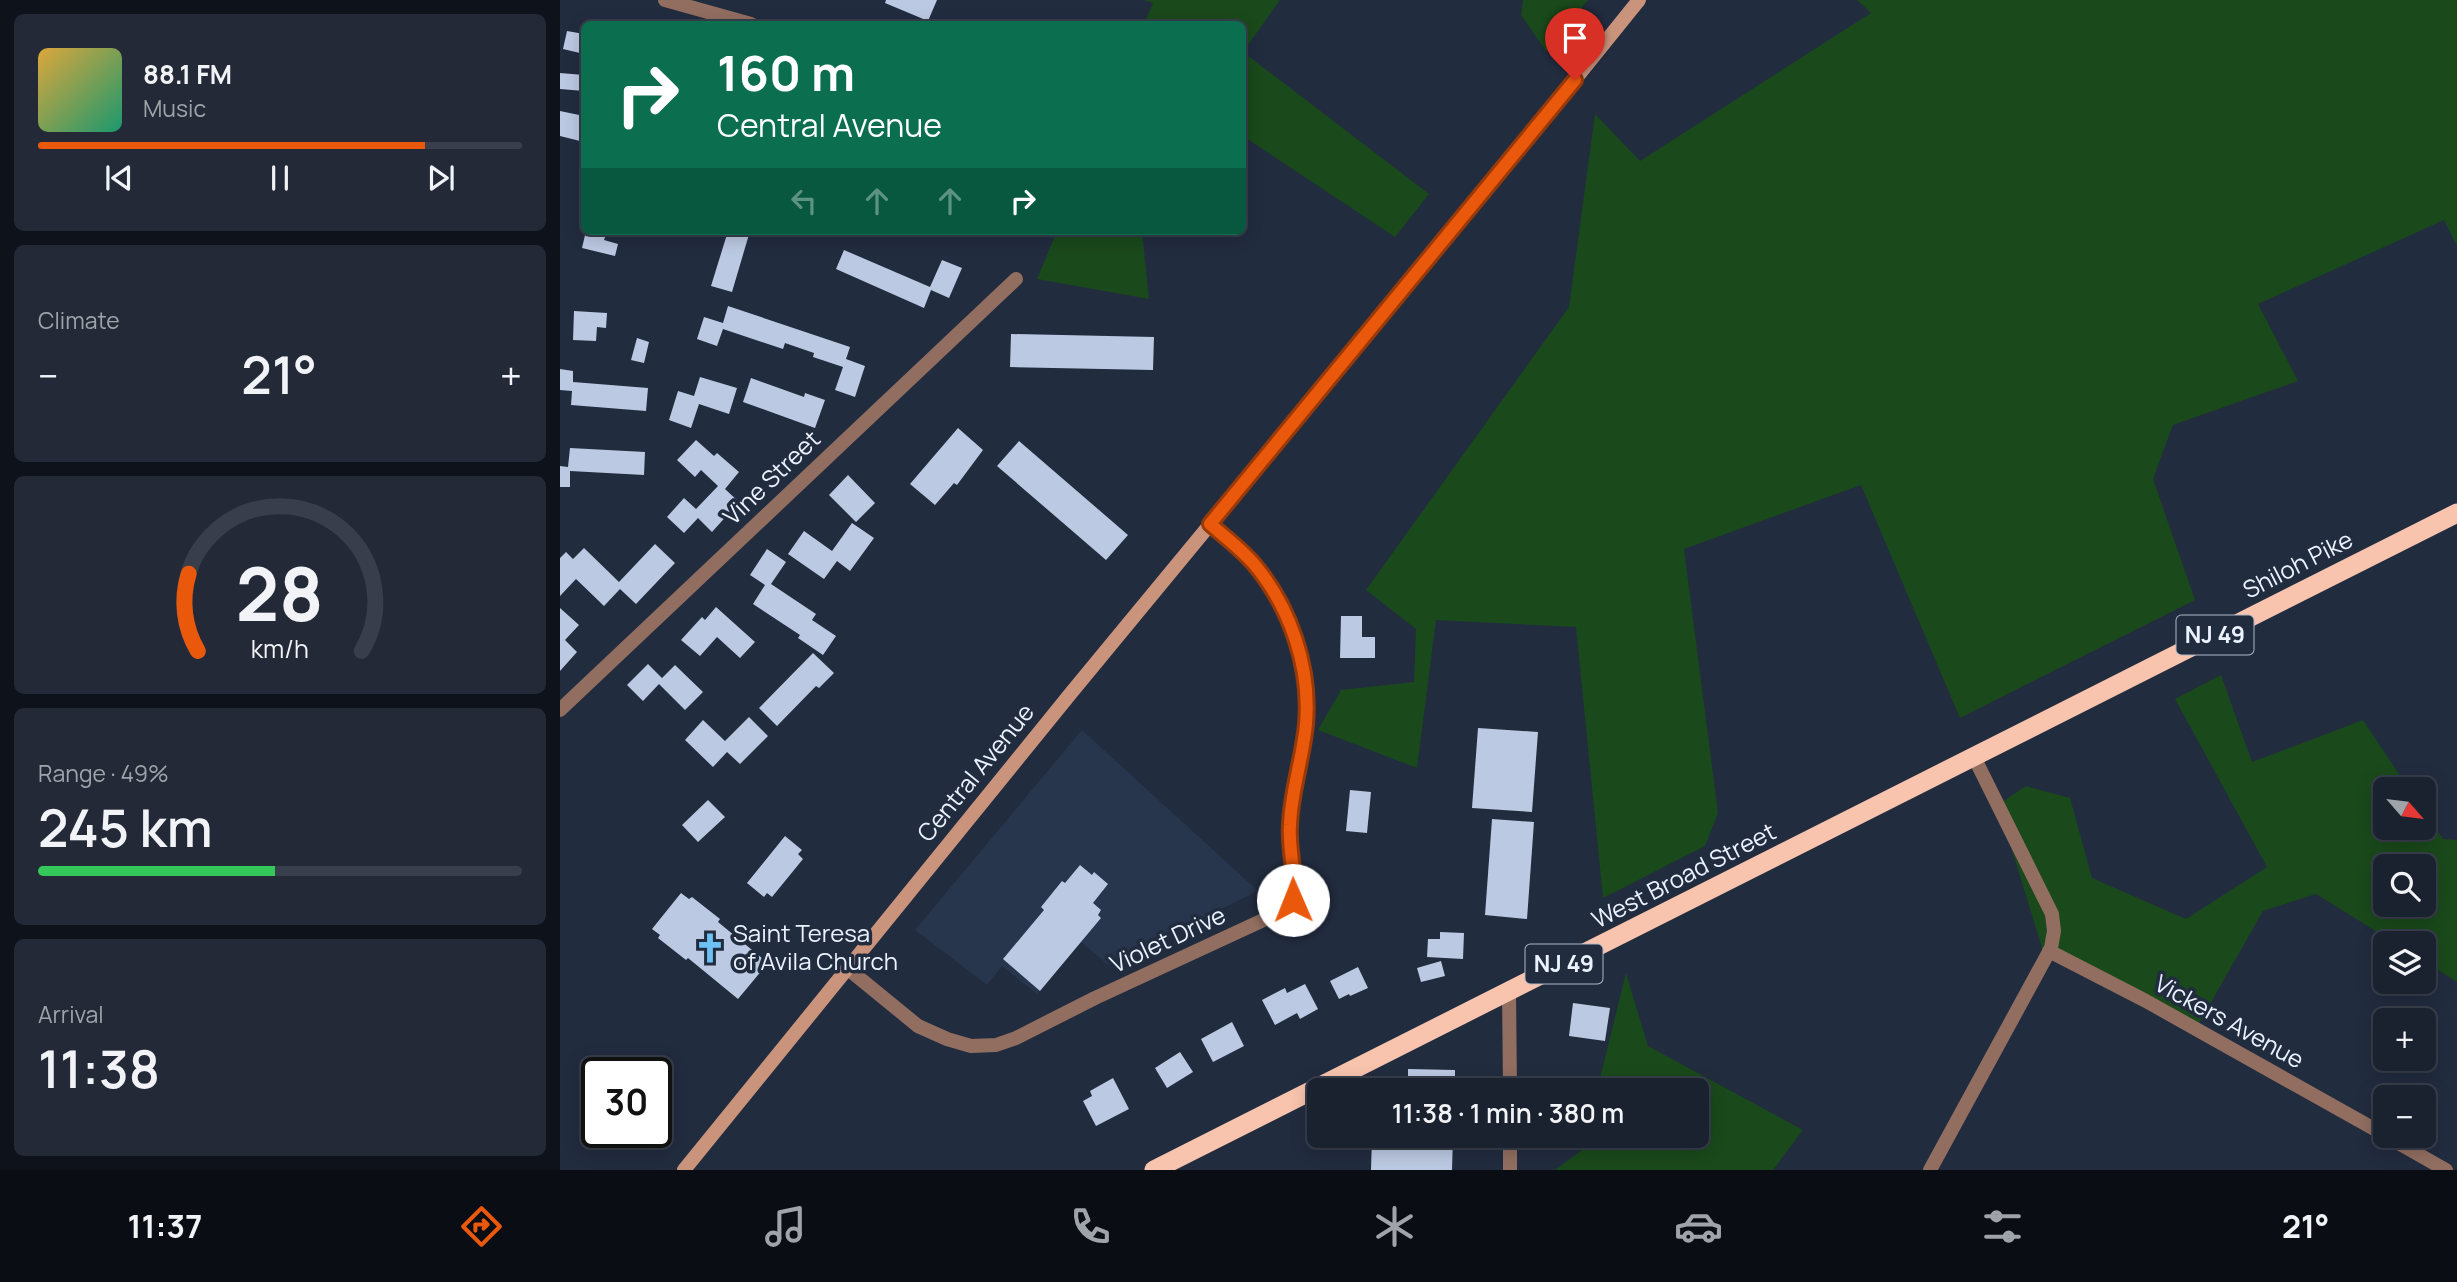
<!DOCTYPE html>
<html lang="en">
<head>
<meta charset="utf-8">
<style>
  body { margin:0; font-family:Manrope,sans-serif; background:#232937; color:#f1f3f6; height:100vh; display:flex; flex-direction:column; font-size:26px; white-space:nowrap }
  * { box-sizing:border-box; margin:0 }
  p { font-size:23px; color:#9fa3aa }
  .icon { flex:none; width:38px; height:38px; fill:none; stroke:currentColor; stroke-width:2; stroke-linecap:round; stroke-linejoin:round }
  .map { position:relative; flex:1; overflow:hidden }
  .panel { display:flex; flex-direction:column; gap:14px; padding:14px; background:#0e121a; width:560px }
  .panel>* { flex:none }
  .guide { position:absolute; left:21px; top:21px; width:665px; height:214px; border-radius:10px; box-shadow:0 4px 18px #0003,0 0 0 2px #383e4b; background:#0b6e4f; color:#fff; overflow:hidden }
  .needle { width:46px; rotate:118deg }
  .tools { position:absolute; left:1813px; top:777px; display:grid; gap:14px }
  .tools a { display:grid; place-items:center; width:63px; height:63px; border-radius:10px; background:#1a212f; box-shadow:0 4px 18px #0003,0 0 0 2px #383e4b; font-size:35px }
  .speed { position:absolute; left:21px; top:1057px; display:flex; gap:14px; font-size:35px; font-weight:700; text-align:center }
  .speed>* { display:grid; place-content:center; width:91px; height:91px; border-radius:50%; background:#1a212f; box-shadow:0 4px 18px #0003,0 0 0 2px #383e4b; line-height:1 }
  .speed .limit { border:4px solid #111; border-radius:10px; background:#fff; color:#111 }
  .pin { position:absolute; display:grid; place-items:center; width:60px; height:60px; color:#fff; margin:-72px -30px; border-radius:50% 50% 50% 0; rotate:-45deg; box-shadow:0 0 7px #0007 }
  .pin .icon { rotate:45deg }
  .me { position:absolute; width:77px; margin:-38px; rotate:359deg; stroke-linejoin:round; filter:drop-shadow(0 0 5px #0008) }
  .turn { display:flex; align-items:center; gap:24px; height:147px; padding:0 21px; font-size:32px }
  .turn .icon { width:91px; height:91px; stroke-width:2.5 }
  .turn b { display:block; font-size:49px; line-height:60px }
  .lanes { display:flex; align-items:center; height:66px; padding:0 21px; background:#0003; justify-content:center; gap:35px; direction:ltr }
  .lanes .off { opacity:.35 }
  .big { font-size:52px; font-weight:600; line-height:1.1 }
  .panel .widget { flex:1; display:flex; flex-direction:column; justify-content:center; gap:10px; min-width:0; padding:0 24px; border-radius:10px; background:#232937 }
  .panel .dial { align-items:center; gap:0 }
  .dial svg { height:182px; overflow:visible; fill:none; stroke:#383e4b; stroke-width:7; stroke-linecap:round; text-anchor:middle }
  .dial text { fill:#f1f3f6; stroke:none }
  .song { display:flex; align-items:center; gap:21px }
  .cover { width:84px; height:84px; border-radius:10px; background:linear-gradient(135deg,hsl(40 70% 55%),hsl(160 70% 35%)) }
  .played { height:7px; border-radius:4px; background:linear-gradient(90deg,#ea580c 80%,#383e4b 80%) }
  .keys { display:flex; justify-content:space-around; direction:ltr }
  .heat { display:flex; justify-content:space-between; align-items:center; font-size:38px; direction:ltr }
  .charge { height:10px; border-radius:5px; background:linear-gradient(90deg,#34c759 49%,#383e4b 0) }
  .trip { position:absolute; left:747px; top:1078px; width:402px; height:70px; border-radius:10px; background:#1a212f; box-shadow:0 4px 18px #0003,0 0 0 2px #383e4b; font-weight:600; line-height:70px; text-align:center }
  .tab-bar { display:flex; height:112px; justify-content:space-around; align-items:center; background:#0a0d13; color:#9fa3aa }
  .tab-bar .icon { width:49px; height:49px }
  .tab-bar .selected { color:#ea580c }
  .tab-bar b { font-size:32px; color:#f1f3f6 }
  main { display:flex; flex:1; min-height:0 }
  .map>svg:first-child { display:block }
  .built { fill:#27354d }
  .green { fill:#1a491b; fill-rule:evenodd }
  .building { fill:#bcc9e2 }
  .lines { fill:none; stroke-linecap:round; stroke-linejoin:round }
  .minor { stroke:#916e60; stroke-width:14 }
  .secondary { stroke:#c9937c; stroke-width:14 }
  .trunk { stroke:#f8c4ae; stroke-width:19 }
  .route-casing { stroke:#983908; stroke-width:18 }
  .route { stroke:#ea580c; stroke-width:12 }
  .labels { text-anchor:middle; stroke-width:7; stroke-linejoin:round; paint-order:stroke }
  .shield { fill:#222c3f; stroke:#afb7c5; stroke-width:2 }
  .shield-label { font-size:23px; font-weight:bold; fill:#ebf2ff }
  .street-label { font-size:24px; fill:#ebf2ff; stroke:#222c3f }
  .poi-label { font-size:24px; fill:#ebf2ff; stroke:#222c3f; text-anchor:start }
</style>
</head>
<body>
<main>
<section class="panel">
<div class="widget">
<div class="song"><i class="cover"></i><div><b>88.1 FM</b><p>Music</p></div></div>
<div class="played"></div>
<div class="keys"><svg class="icon" aria-label="previous" viewBox="0 0 24 24"><path d="M18 5L8 12l10 7zM5 5v14"/></svg><svg class="icon" aria-label="pause" viewBox="0 0 24 24"><path d="M8 5v14M16 5v14"/></svg><svg class="icon" aria-label="next" viewBox="0 0 24 24"><path d="M6 5l10 7-10 7zM19 5v14"/></svg></div>
</div>
<div class="widget"><p>Climate</p>
<div class="heat"><a>−</a><b class="big">21°</b><a>+</a></div>
</div>
<div class="widget dial"><svg viewBox="0 0 100 80">
<path d="M14 69A42 42 0 1 1 86 69"/>
<path d="M14 69A42 42 0 0 1 10 35" stroke="#ea580c"/>
<text x="50" y="56" font-size="32" font-weight="700">28</text>
<text x="50" y="72" font-size="11">km/h</text>
</svg></div>
<div class="widget"><p>Range · 49%</p><b class="big">245 km</b><div class="charge"></div></div>
<div class="widget"><p>Arrival</p><b class="big">11:38</b></div>
</section>
<div class="map">
<svg width="1897" height="1170" viewBox="0 0 1897 1170">
  <rect width="100%" height="100%" fill="#222c3f"/>
  <path class="built" d="M522,730L698,891L548,965L521,942L477,994L442,966L427,985L355,930Z"/>
  <path class="green" d="M584,0H720L683,52L869,194L835,237L686,138L683,140L682,24H584L593,3Z
    M963,0H1028L986,51L961,15Z
    M1297,0H1897V246L1884,220L1698,304L1738,381L1613,425L1593,479L1635,600L1400,718L1301,485L1124,549L1158,813L1145,846L1043,898L1016,627L876,620L857,768L758,730L781,690L854,682L856,629L806,590L1009,307L1035,114L1080,161L1311,13Z
    M497,231H582L589,299L477,279Z
    M1661,675L1692,762L1803,720L1849,789H1825V828H1864V811L1883,839L1897,840V982L1864,961V943H1835L1756,894L1703,911L1633,1034L1484,954L1438,805L1466,786L1510,798L1532,878L1626,919L1707,867L1615,699ZM1825,866H1864V905H1825Z
    M1066,973L1088,1046L1243,1130L1213,1170H995L1021,1151L1025,1136H1138V1090H1037Z"/>
  <path class="building" d="M326,0H377L368,21L325,3Z
    M7,31L24,34V54L3,49Z
    M0,73L24,75V91L0,89Z
    M0,111L24,116V142L0,136Z
    M26,231H47L44,240L58,244L55,256L22,248Z
    M168,231H190L172,292L151,286Z
    M284,250L370,287L382,260L402,268L389,298L371,290L364,308L276,269Z
    M168,306L290,347L286,359L305,366L295,397L275,390L283,367L253,357L254,353L225,343L223,349L163,329L157,346L137,339L144,317L163,323Z
    M14,311L47,313L46,328L37,327L36,341L13,340Z
    M451,334L594,337L593,370L450,367Z
    M77,338L89,342L84,363L71,360Z
    M0,369L13,371V382L88,388L86,411L11,405L12,391L0,390Z
    M140,377L177,388L169,414L139,404L131,428L109,420L118,391L134,396Z
    M191,378L244,397L245,393L265,400L255,428L183,402Z
    M398,428L423,450L397,485L394,483L375,505L350,484Z
    M136,440L154,456L157,453L179,472L165,489L179,502L152,532L138,518L124,533L107,517L124,498L136,509L158,486L141,470L135,477L117,460Z
    M459,441L568,535L546,560L437,466Z
    M10,448L85,452L84,475L10,471V487H0V466L8,467Z
    M288,475L315,503L296,522L269,495Z
    M292,523L314,538L290,571L277,561L264,579L228,554L244,531L272,551Z
    M95,544L115,563L76,604L60,589L44,606L16,579L0,596V558L6,552L13,559L24,548L59,582Z
    M207,549L226,562L211,584L256,614L252,620L276,636L263,655L238,638L240,635L193,604L205,585L190,575Z
    M156,607L195,642L180,658L157,637L140,656L121,640L142,617L145,620Z
    M0,608L19,625L5,640L17,652L0,671Z
    M781,616H802V637H815V658H780Z
    M253,653L274,673L259,688L256,686L217,726L199,708Z
    M88,664L102,678L115,665L143,692L125,710L99,684L83,701L67,685Z
    M189,717L208,736L180,764L167,752L153,767L125,740L143,720L165,741Z
    M918,728L978,732L972,812L912,808Z
    M790,790L811,792L807,833L786,831Z
    M148,800L165,817L138,842L122,825Z
    M932,819L974,822L967,919L925,915Z
    M225,836L242,850L238,854L243,859L212,897L207,893L204,897L187,883Z
    M520,865L532,875L534,872L548,884L533,903L541,910L538,915L541,918L480,991L443,959L484,910L481,907L502,881L505,883Z
    M121,893L129,899L132,897L160,919L158,922L208,963L178,999L128,958L126,960L98,938L100,935L92,929Z
    M880,932L904,933L903,959L867,957L868,939H880Z
    M881,961L885,976L861,982L857,968Z
    M798,967L808,988L790,996L789,994L779,999L770,981Z
    M745,984L758,1009L740,1019L737,1013L715,1025L702,1000L725,988L727,993Z
    M1013,1003L1050,1008L1045,1041L1009,1036Z
    M672,1022L684,1046L653,1062L641,1039Z
    M620,1052L633,1072L607,1088L595,1068Z
    M848,1069L895,1070V1090H813L814,1087L848,1088Z
    M553,1078L569,1109L536,1126L523,1101L532,1096L530,1091Z
    M812,1136H893L892,1170H811Z"/>
  <g class="lines">
    <path class="minor" d="M105,0L191,24
      M0,710L456,279
      M1489,951L1586,1001L1825,1135
      M287,968L358,1026L387,1039L411,1046L436,1045L456,1038L535,998L727,909C742,885 729,853 729,826C730,812 734,798 737,784C740,765 743,746 746,727C753,670 730,606 693,564C680,549 665,537 650,524
      M949,991L950,1090
      M950,1136V1170
      M1826,1136L1886,1170
      M1370,1170L1491,948L1494,931L1492,914L1414,757"/>
    <path class="secondary" d="M124,1170L511,693L921,196L1079,0"/>
    <path class="trunk" d="M594,1170L1897,513"/>
  </g>
  <g class="lines">
    <g class="route-casing">
      <path id="route" d="M733,900C737,875 728,850 730,825C731,791 743,758 746,724C751,667 730,607 694,564C681,549 665,537 650,524L1015,80"/>
    </g>
    <use href="#route" class="route"/>
  </g>
  <defs>
    <g id="church-bare" transform="scale(2.415)"><path d="M-1.2-6h2.4v3.5h3.3v2.4h-3.3V6h-2.4V-.1h-3.3v-2.4h3.3Z" fill="#6ec2f3" stroke="#222c3f" stroke-width="2.5" paint-order="stroke"/></g>
  </defs>
  <g fill-rule="evenodd">
    <use href="#church-bare" x="150" y="948"/>
  </g>
  <g class="labels">
    <g class="shield">
      <rect x="1616.5" y="615.5" width="77" height="39" rx="5"/>
      <rect x="965.5" y="944.5" width="77" height="39" rx="5"/>
    </g>
    <g class="shield-label">
      <text x="1655" y="643">NJ 49</text>
      <text x="1004" y="972">NJ 49</text>
    </g>
    <g class="street-label">
      <text transform="translate(212 478) rotate(-44)" y="8">Vine Street</text>
      <text transform="translate(1738 565) rotate(-27)" y="8">Shiloh Pike</text>
      <text transform="translate(416 773) rotate(-51)" y="8">Central Avenue</text>
      <text transform="translate(1124 876) rotate(-27)" y="8">West Broad Street</text>
      <text transform="translate(608 940) rotate(-25)" y="8">Violet Drive</text>
      <text transform="translate(1669 1022) rotate(29)" y="8">Vickers Avenue</text>
    </g>
    <g class="poi-label">
      <text x="173" y="942">Saint Teresa<tspan x="173" dy="28">of Avila Church</tspan></text>
    </g>
  </g>
</svg>
<div class="tools">
<a><svg class="needle" viewBox="-14 -14 28 28"><path d="M0-13l5 13h-10z" fill="#e53935"/><path d="M0 13l5-13h-10z" fill="#9fa3aa"/></svg></a>
<a><svg class="icon" aria-label="search" viewBox="0 0 24 24"><circle cx="10" cy="10" r="6"/><path d="M15 15l6 6"/></svg></a>
<a><svg class="icon" aria-label="layers" viewBox="0 0 24 24"><path d="M12 4l9 5-9 5-9-5zM3 14l9 5 9-5"/></svg></a>
<a>+</a>
<a>−</a>
</div>
<div class="speed"><div class="limit">30</div></div>
<div class="pin" style="left:1015px;top:80px;background:#d93025"><svg class="icon" aria-label="arrive" viewBox="0 0 24 24"><path d="M6 21V4h12l-3 4 3 4H6"/></svg></div>
<svg class="me" style="left:733px;top:900px" viewBox="-20 -20 40 40"><circle r="19" fill="#fff"/><path d="M0-13L10 11 0 6-10 11z" fill="#ea580c"/></svg>
<div class="trip">11:38 · 1 min · 380 m</div>
<div class="guide">
<div class="turn"><svg class="icon" aria-label="right" viewBox="0 0 24 24"><path d="M7 20v-9h11M14 6l5 5-5 5"/></svg><div><b>160 m</b>Central Avenue</div></div>
<div class="lanes"><svg class="icon off" aria-label="left" viewBox="0 0 24 24"><path d="M17 20v-9H6M10 6l-5 5 5 5"/></svg><svg class="icon off" aria-label="ahead" viewBox="0 0 24 24"><path d="M12 20V5M6 11l6-6 6 6"/></svg><svg class="icon off" aria-label="ahead" viewBox="0 0 24 24"><path d="M12 20V5M6 11l6-6 6 6"/></svg><svg class="icon" aria-label="right" viewBox="0 0 24 24"><path d="M7 20v-9h11M14 6l5 5-5 5"/></svg></div>
</div>
</div>
</main>
<nav class="tab-bar">
<b>11:37</b>
<svg class="icon selected" aria-label="directions" viewBox="0 0 24 24"><path d="M12 3l9 9-9 9-9-9zM9 14v-3h6M13 9l2 2-2 2"/></svg>
<svg class="icon" aria-label="music" viewBox="0 0 24 24"><path d="M9 18V5l10-2v13"/><circle cx="6" cy="18" r="3"/><circle cx="16" cy="16" r="3"/></svg>
<svg class="icon" aria-label="phone" viewBox="0 0 24 24"><path d="M5 4h4l2 5-3 2q2 4 5 5l2-3 5 2v4C11 20 4 13 5 4z"/></svg>
<svg class="icon" aria-label="climate" viewBox="0 0 24 24"><path d="M12 3v18M4 7l16 10M4 17L20 7"/></svg>
<svg class="icon" aria-label="car" viewBox="0 0 24 24"><path d="M5 17H2v-5l4-1 3-4h7l3 4 3 1v5h-3M9 17h6M6 11h13"/><circle cx="7" cy="17" r="2"/><circle cx="17" cy="17" r="2"/></svg>
<svg class="icon" aria-label="filters" viewBox="0 0 24 24"><path d="M4 7h16M4 17h16"/><circle cx="9" cy="7" r="2"/><circle cx="15" cy="17" r="2"/></svg>
<b>21°</b>
</nav>
</body>
</html>
